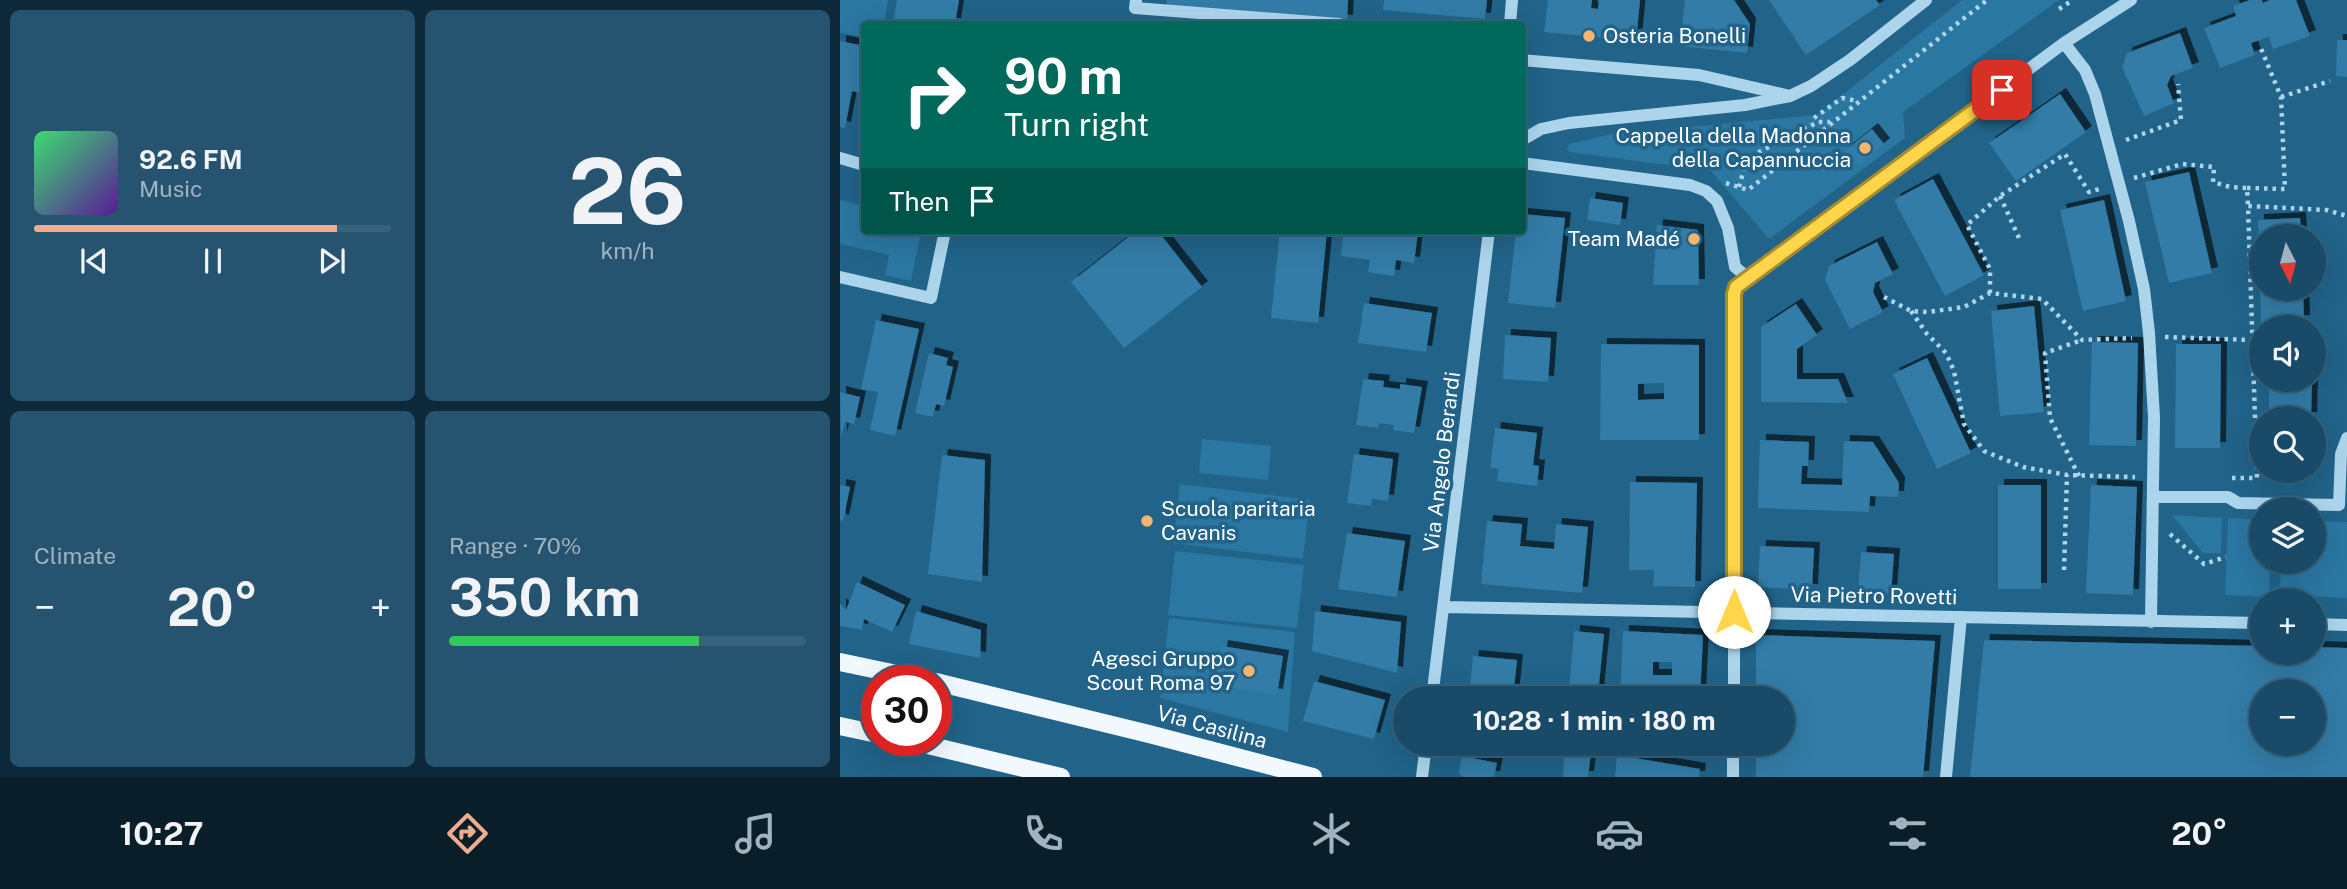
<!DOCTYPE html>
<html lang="en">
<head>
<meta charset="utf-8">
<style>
  body { margin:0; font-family:"Public Sans",sans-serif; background:#265470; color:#f1f3f6; height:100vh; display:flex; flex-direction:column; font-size:26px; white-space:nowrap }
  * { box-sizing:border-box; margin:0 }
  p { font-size:23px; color:#9fb3c0 }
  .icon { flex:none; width:38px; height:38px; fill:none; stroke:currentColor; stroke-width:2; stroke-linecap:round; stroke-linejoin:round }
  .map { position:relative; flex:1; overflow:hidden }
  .panel { display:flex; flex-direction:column; gap:10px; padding:10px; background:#0e2939; width:840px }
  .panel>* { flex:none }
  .guide { position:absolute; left:21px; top:21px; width:665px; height:214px; border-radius:7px; box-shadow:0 7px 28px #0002,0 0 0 2px #37627b; background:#00695c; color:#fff; overflow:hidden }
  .needle { width:46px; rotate:174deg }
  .fabs { position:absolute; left:1409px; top:224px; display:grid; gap:14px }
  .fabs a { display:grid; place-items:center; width:77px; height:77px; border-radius:50%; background:#194a67; box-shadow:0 7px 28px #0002,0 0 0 2px #37627b; font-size:35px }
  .speed { position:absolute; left:21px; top:665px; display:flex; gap:14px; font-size:35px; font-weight:700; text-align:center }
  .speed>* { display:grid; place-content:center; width:91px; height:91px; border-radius:50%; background:#194a67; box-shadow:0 7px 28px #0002,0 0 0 2px #37627b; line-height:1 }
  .speed .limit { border:10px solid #d22; background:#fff; color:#111 }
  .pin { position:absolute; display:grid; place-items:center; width:60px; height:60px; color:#fff; margin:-30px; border-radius:14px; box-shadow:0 4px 10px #0006 }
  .me { position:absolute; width:77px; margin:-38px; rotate:0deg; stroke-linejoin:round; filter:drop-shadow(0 0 5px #0008) }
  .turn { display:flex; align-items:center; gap:24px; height:147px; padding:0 28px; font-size:32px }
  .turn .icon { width:91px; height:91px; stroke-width:2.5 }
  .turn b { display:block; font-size:49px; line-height:60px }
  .then { display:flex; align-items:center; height:66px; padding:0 28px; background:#0003; gap:14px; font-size:26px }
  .big { font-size:52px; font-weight:700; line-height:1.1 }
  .panel .tile { flex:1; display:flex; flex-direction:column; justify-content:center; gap:10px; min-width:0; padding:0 24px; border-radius:10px; background:#265470 }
  .panel .dial { align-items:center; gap:0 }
  .dial b { font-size:91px; line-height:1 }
  .song { display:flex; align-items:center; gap:21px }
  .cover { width:84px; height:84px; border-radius:10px; background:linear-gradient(135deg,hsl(140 70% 55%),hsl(270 70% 35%)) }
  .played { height:7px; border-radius:4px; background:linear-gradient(90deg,#eead8d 85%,#37627b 85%) }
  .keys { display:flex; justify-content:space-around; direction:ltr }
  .heat { display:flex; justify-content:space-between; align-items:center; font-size:38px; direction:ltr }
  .charge { height:10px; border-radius:5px; background:linear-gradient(90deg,#34c759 70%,#37627b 0) }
  .panel .tiles { flex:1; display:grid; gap:10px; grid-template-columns:repeat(2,1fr) }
  .trip { position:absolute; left:553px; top:686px; width:402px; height:70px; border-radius:35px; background:#194a67; box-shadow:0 7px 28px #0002,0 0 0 2px #37627b; font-weight:700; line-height:70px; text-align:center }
  .tab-bar { display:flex; height:112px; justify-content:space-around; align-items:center; background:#0a1e29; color:#9fb3c0 }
  .tab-bar .icon { width:49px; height:49px }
  .tab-bar .selected { color:#eead8d }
  .tab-bar b { font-size:32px; color:#f1f3f6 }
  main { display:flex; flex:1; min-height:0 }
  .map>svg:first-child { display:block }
  .green { fill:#2a77a2 }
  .building { fill:#307ca7; fill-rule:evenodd; filter:url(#shadow) }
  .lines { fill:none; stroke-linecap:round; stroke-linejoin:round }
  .path { stroke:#acd5eb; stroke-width:4.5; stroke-dasharray:3.5 5; stroke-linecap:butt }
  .minor { stroke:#acd5eb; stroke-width:12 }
  .major { stroke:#f1f9fe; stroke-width:18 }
  .route-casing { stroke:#a68a30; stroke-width:18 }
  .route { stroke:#ffd54a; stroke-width:12 }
  .poi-dot { fill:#f8b56d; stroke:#216389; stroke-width:2.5 }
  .labels { text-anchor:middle; stroke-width:7; stroke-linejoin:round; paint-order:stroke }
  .poi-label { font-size:21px; fill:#fff; stroke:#216389; text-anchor:end }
  .street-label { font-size:21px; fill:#fff; stroke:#216389 }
</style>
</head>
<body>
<main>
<section class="panel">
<div class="tiles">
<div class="tile">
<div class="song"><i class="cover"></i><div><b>92.6 FM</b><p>Music</p></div></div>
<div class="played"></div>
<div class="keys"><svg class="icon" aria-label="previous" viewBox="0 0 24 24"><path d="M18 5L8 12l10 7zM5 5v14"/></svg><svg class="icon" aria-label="pause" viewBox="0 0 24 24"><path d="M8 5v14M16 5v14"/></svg><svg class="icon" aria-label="next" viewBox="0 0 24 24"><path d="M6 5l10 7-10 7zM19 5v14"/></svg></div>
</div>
<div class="tile dial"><b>26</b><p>km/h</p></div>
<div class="tile"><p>Climate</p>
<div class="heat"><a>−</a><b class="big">20°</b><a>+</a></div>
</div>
<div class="tile"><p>Range · 70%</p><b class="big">350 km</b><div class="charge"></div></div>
</div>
</section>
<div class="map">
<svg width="1507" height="777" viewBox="0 0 1507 777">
  <defs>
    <filter id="shadow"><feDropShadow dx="6" dy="-6" stdDeviation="0" flood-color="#0009"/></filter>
  </defs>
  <rect width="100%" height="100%" fill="#216389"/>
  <path class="green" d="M0,0H48L44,24H24V37L0,33Z
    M1122,0H1219L1063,112L1065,138L929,239L871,171L729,152L727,149L729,144L772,134L977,115Z
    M0,200L24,206V231H81L71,281L45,275L49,255L0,244Z
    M362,439L431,446L428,480L359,473Z
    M340,484L470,500L463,559L333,543Z
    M1332,515L1382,518L1381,553H1363Z
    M1388,518L1421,520V562H1430L1429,597L1385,595Z
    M1474,521L1507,522V598L1440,595L1441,562H1474Z
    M335,551L464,565L457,628L328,615Z
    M329,618L455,632L448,732L320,698Z"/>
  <path class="building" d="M57,0H119L115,24H53Z
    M327,0H508L507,21L326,6Z
    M544,0H647L645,19L543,10Z
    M708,0H752L751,8L758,9L759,0H800L796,41L704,32Z
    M845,0H894L910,24L907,53L840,46Z
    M929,0H1036L1040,5L966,55Z
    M1410,0H1422L1423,3L1430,0H1456L1470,36L1433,49L1429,37L1411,43L1415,55L1380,68L1364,28L1396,16L1393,6Z
    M1340,33L1353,68L1331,76L1327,85L1334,103L1304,116L1282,67L1287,53Z
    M1497,40H1507V77L1496,76Z
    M0,41L24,46V94L12,91L5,128L0,127Z
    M1220,94L1246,132L1176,181L1149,143Z
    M1032,129L1044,144L1018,166L1005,151Z
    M1349,172L1372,273L1329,283L1305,182Z
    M1093,179L1144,275L1105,296L1054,200Z
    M750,198L783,203L780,225L747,220Z
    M1264,200L1286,301L1243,311L1220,210Z
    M682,214L725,218L715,308L668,303L676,231H682Z
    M1460,218L1461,236H1421V252H1419L1418,220Z
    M817,225L858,230L859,285H813Z
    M296,231H318L362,287L284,348L231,282Z
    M440,231H487L478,323L431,318Z
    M504,231H578L574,263L556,260L554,276L528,272L530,260L501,256Z
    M1037,242L1053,274L1035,283L1033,292L1043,312L1010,329L985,280L989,266Z
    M1420,289H1463L1464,321L1421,323Z
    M524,303L592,313L586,352L518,343Z
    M956,304L977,335L957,349V379H998L1008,403L921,402V327Z
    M1194,306L1204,412L1160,416L1151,311Z
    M36,320L79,329L55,436L30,430L38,392L21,389Z
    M665,335L711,338L708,382L663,379Z
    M1252,342L1298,343L1296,446L1249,445Z
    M761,344L859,345V440H760ZM824,383V399L798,400V384Z
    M1336,344H1381L1380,448H1335Z
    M89,353L108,358L106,365L113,367L104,406L96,404L93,417L75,413Z
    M1087,358L1131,453L1097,469L1053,374Z
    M523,379L544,381L543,387L560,389V384L582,387L574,433L553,430L554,425L539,423L538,428L516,425Z
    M1429,380H1472L1471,418H1429Z
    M0,392L20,397L14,424L5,422L1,438Z
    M655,428L697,433L693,465L699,466L697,486L657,481L658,469L650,468Z
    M920,440L969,442L968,466H962L961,484L1002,485L1004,441L1033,442L1059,483L1058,497L1030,496L1029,512L918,508Z
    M514,454L553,459L548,501L532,499L531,506L507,503Z
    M102,455L145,460L142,582L88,574Z
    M1428,471H1471L1470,476L1428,475Z
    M790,482L857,483L855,587L813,586L814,570H789Z
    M0,485L10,487L3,521L0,520Z
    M1158,485H1201V589H1158Z
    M1251,485L1297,487L1293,595L1246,593Z
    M647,521L682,524L680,546L714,549L716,524L748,527L742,593L641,584Z
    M507,533L565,541L557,597L498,589Z
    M920,546L974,548L972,590L918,587Z
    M1021,552L1054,554L1051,594L1018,592Z
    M17,582L65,605L52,632L24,619L22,630L0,626V604L6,610Z
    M76,611L141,630L140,658L69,644Z
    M475,611L561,622L557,673L472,651Z
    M734,631L764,634L758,694L729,691Z
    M783,631L863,635L860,698H780ZM813,662H832V675H813Z
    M916,635L1095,641L1083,777H916V744H943V698H916Z
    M1144,640L1421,646V653H1474V647L1507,648V777H1130ZM1421,691H1474V744H1421Z
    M382,646L443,656L437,695L375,685Z
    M633,656L677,660L673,698H629Z
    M474,681L545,700L534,739L463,721Z
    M730,744H752L748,777H723L724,756L729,758Z
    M777,755L860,769L859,777H775Z
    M622,756L657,763L654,777H623L619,773Z"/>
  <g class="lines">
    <path class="path" d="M1219,9L1233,0
      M1441,97L1490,81
      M974,118L1002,98L1018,101
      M1286,140L1341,120L1338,84
      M1294,178L1342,164L1374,167L1373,182L1390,187L1407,188L1408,206
      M886,183L908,190L1147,0
      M899,187L907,158L978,122H990
      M1407,188L1445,189L1441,97L1420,46
      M1160,196L1179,238
      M1150,293V269L1127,225L1160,196L1225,154L1249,192L1262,188
      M1044,297L1071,311L1088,312L1124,307L1150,293L1202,299L1242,340L1292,338
      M1071,311L1087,334L1106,353L1114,371L1124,424L1144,451L1183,467L1227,475L1295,477
      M1325,337L1412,340
      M1239,476L1210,418L1205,353L1242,340
      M1392,478H1417L1408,206L1487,210L1507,216
      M1330,534L1364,564L1386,557
      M1224,570L1227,475"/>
    <path class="minor" d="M296,0L295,8L499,24
      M670,24L672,0
      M1224,43L1245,70L1255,94L1289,221L1304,289L1309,333L1314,417L1311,622
      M682,60L859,75L950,96
      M682,140L701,129L729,123L905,105L950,96L971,86L1010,60L1086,0
      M0,158L24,165
      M682,163L850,185L866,191L877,201L888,228L895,267L908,278
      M0,277L91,298L105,231
      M1314,497H1388L1398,503L1499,505L1501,454L1507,438
      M604,607L1421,623
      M1474,624L1507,625
      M592,698L649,231
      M894,698V294L896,287L1224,43L1291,0
      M582,777L586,744
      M893,777V744
      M1106,777L1121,617"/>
    <path class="major" d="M0,662L90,681
      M96,682L309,734L473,777
      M0,726L37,734
      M67,740L221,777"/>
  </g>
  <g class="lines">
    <g class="route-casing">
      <path id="route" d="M894,612V294L896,287L1162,90"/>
    </g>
    <use href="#route" class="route"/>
  </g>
  <g class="poi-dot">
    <circle cx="749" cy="36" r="7"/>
    <circle cx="1025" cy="148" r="7"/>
    <circle cx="854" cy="239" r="7"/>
    <circle cx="307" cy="521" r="7"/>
    <circle cx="409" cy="671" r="7"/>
  </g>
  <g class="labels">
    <g class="poi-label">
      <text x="763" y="43" text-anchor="start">Osteria Bonelli</text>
      <text x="1011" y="143">Cappella della Madonna<tspan x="1011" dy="24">della Capannuccia</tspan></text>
      <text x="840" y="246">Team Madé</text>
      <text x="321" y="516" text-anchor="start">Scuola paritaria<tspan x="321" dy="24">Cavanis</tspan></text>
      <text x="395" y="666">Agesci Gruppo<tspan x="395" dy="24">Scout Roma 97</tspan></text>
    </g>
    <g class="street-label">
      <text transform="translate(602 462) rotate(-83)" y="7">Via Angelo Berardi</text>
      <text transform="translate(1034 596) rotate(1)" y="7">Via Pietro Rovetti</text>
      <text transform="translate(372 727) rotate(15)" y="7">Via Casilina</text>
    </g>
  </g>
</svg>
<div class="fabs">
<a><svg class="needle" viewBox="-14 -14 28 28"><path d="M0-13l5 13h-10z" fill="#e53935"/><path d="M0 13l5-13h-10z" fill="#9fb3c0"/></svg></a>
<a><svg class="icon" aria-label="sound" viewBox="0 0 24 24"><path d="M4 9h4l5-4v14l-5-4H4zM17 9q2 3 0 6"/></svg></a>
<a><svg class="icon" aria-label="search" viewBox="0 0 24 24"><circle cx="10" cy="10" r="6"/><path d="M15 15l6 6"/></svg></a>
<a><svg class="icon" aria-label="layers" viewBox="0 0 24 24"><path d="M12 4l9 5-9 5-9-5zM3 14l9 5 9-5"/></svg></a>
<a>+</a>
<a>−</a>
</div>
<div class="speed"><div class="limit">30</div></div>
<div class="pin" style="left:1162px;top:90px;background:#d93025"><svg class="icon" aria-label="arrive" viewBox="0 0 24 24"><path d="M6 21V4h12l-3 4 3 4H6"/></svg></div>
<svg class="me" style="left:894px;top:612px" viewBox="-20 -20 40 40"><circle r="19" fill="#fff"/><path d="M0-13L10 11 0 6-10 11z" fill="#ffd54a"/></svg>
<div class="trip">10:28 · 1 min · 180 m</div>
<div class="guide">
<div class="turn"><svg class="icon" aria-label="right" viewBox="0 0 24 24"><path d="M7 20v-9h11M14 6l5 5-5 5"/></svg><div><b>90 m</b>Turn right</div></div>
<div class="then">Then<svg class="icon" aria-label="arrive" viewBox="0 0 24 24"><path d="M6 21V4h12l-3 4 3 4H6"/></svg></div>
</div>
</div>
</main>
<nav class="tab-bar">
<b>10:27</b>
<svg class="icon selected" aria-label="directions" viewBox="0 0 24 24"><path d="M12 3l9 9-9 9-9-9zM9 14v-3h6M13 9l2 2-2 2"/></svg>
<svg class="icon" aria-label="music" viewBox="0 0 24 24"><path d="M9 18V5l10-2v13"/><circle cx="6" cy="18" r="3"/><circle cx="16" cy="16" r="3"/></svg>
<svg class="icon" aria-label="phone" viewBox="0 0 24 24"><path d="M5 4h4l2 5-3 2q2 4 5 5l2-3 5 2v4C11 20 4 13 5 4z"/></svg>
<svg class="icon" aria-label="climate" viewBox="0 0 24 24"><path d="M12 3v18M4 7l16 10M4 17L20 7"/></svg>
<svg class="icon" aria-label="car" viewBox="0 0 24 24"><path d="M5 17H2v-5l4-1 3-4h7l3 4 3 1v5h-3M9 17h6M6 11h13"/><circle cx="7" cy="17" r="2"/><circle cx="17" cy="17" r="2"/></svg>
<svg class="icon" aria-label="filters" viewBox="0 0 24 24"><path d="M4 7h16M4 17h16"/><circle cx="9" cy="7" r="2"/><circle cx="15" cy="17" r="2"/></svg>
<b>20°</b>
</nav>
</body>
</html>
